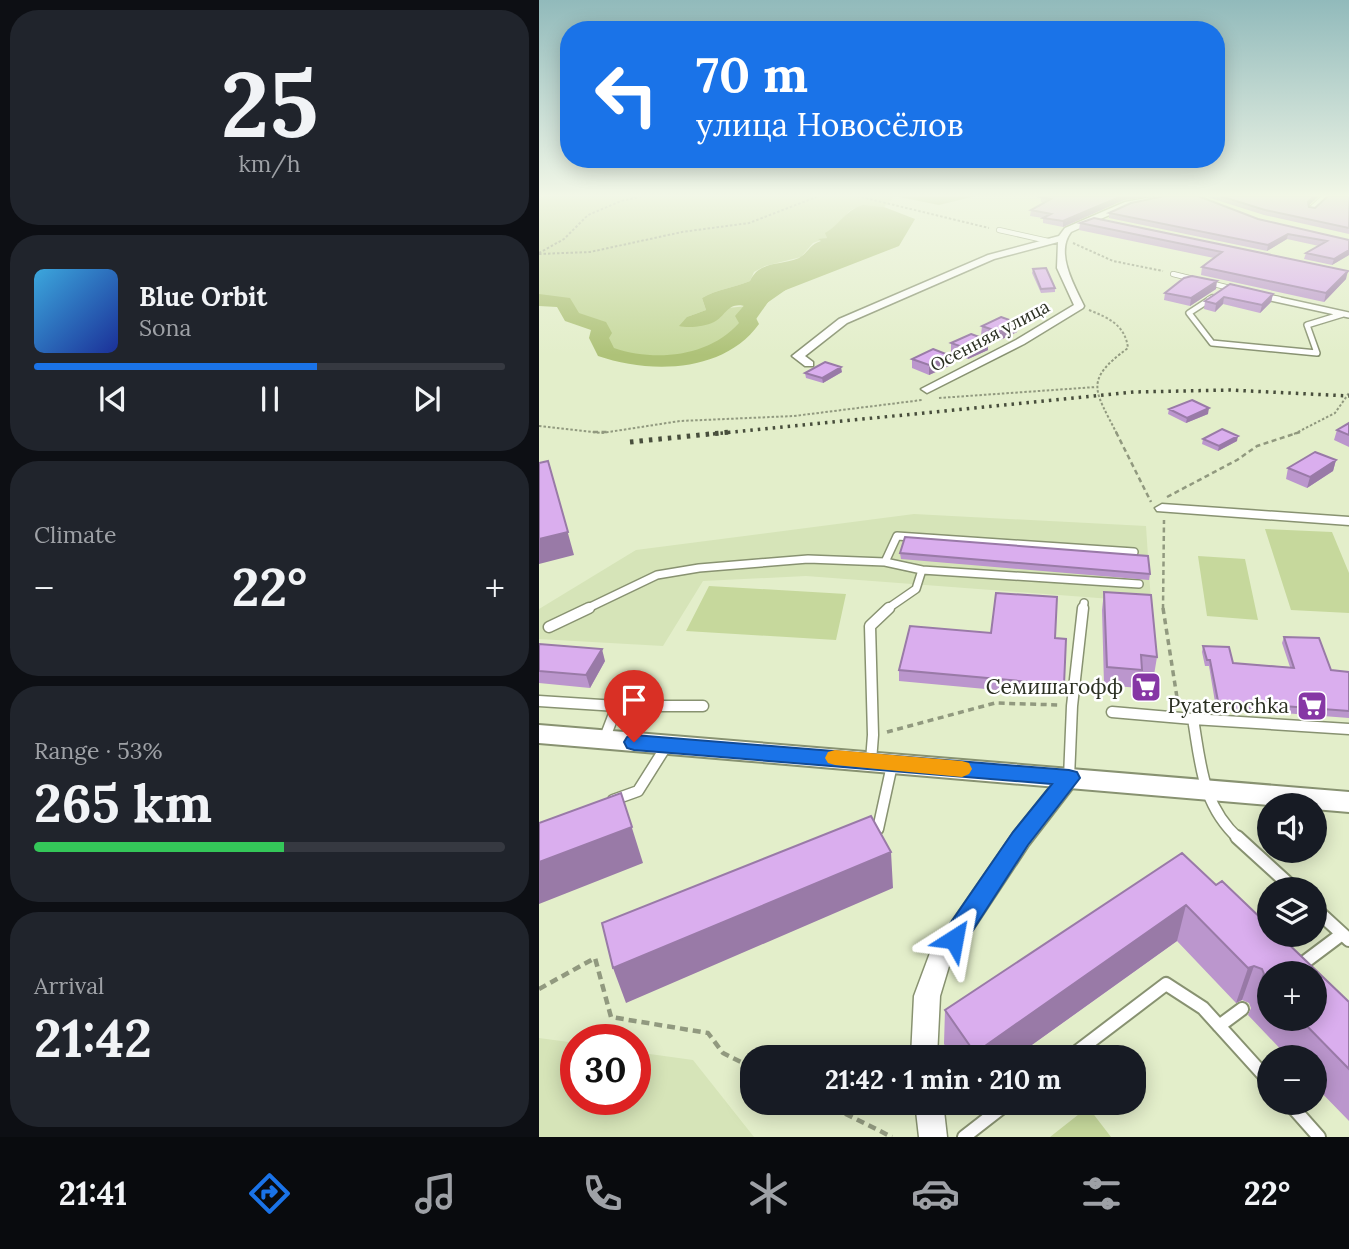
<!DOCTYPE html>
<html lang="en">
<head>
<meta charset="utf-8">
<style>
  body { margin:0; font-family:Lora,serif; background:#20242c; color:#f1f3f6; height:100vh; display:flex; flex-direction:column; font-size:26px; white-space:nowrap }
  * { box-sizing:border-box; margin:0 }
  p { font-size:23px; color:#9ea1a6 }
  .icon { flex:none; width:38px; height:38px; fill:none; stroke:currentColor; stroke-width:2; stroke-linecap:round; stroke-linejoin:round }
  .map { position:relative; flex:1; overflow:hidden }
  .panel { display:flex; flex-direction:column; gap:10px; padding:10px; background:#0d0f14; width:539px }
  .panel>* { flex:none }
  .banner { position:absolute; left:21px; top:21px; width:665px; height:147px; border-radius:28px; box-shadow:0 4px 18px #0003; background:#1a73e8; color:#fff; overflow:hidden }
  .tools { position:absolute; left:718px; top:793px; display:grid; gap:14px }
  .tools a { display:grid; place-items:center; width:70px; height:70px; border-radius:50%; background:#171b24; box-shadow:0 4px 18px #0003; font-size:35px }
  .speed { position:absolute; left:21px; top:1024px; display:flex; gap:14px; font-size:35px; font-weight:700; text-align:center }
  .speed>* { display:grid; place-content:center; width:91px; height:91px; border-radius:50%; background:#171b24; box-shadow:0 4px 18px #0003; line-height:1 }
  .speed .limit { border:10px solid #d22; background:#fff; color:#111 }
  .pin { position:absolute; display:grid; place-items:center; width:60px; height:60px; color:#fff; margin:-72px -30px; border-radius:50% 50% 50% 0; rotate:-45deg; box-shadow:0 0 7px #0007 }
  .pin .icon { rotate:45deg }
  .me { position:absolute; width:77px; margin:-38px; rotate:34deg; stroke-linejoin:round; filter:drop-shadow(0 0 5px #0008) }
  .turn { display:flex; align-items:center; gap:24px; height:147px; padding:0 21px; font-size:32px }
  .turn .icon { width:91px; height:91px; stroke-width:2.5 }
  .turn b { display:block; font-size:49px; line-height:60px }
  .big { font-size:52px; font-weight:800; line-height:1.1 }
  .panel .widget { flex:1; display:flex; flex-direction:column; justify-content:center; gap:10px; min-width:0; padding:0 24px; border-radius:28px; background:#20242c }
  .panel .dial { align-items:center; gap:0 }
  .dial b { font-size:91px; line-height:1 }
  .song { display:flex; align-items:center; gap:21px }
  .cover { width:84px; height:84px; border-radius:10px; background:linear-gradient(135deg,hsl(200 70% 55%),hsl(230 70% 35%)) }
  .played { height:7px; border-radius:4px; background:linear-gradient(90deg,#1a73e8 60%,#363941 60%) }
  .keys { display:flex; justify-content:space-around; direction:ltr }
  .heat { display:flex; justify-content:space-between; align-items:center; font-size:38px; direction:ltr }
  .charge { height:10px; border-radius:5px; background:linear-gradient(90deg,#34c759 53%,#363941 0) }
  .trip { position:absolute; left:201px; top:1045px; width:406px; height:70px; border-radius:28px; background:#171b24; box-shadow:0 4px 18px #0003; font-weight:800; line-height:70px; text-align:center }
  .menu { display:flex; height:112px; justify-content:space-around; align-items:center; background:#090b0e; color:#9ea1a6 }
  .menu .icon { width:49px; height:49px }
  .menu .on { color:#1a73e8 }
  .menu b { font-size:32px; color:#f1f3f6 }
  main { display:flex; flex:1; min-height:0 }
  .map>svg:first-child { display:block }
  .built { fill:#d6e4b8 }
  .green { fill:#c6d89c }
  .water { fill:#aec278 }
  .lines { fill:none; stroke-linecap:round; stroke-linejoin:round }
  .river { fill:#aec278; fill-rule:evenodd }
  .service-far4-casing { stroke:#889271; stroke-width:6 }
  .service-far3-casing { stroke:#889271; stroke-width:8 }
  .service-far2-casing { stroke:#889271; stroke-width:10 }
  .service-far1-casing { stroke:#889271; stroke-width:13 }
  .service-casing { stroke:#889271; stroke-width:16 }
  .minor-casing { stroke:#889271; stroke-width:3 }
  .tertiary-casing { stroke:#889271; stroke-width:4 }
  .path-far3 { stroke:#91997f; stroke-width:2; stroke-dasharray:2.5 2; stroke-linecap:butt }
  .path-far2 { stroke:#91997f; stroke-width:2.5; stroke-dasharray:5 3.5; stroke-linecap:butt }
  .path-far1 { stroke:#91997f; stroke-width:3.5; stroke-dasharray:6 4.5; stroke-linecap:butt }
  .path { stroke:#91997f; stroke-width:4.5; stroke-dasharray:8 5; stroke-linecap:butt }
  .service-far4 { stroke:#fff; stroke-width:4.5 }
  .service-far3 { stroke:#fff; stroke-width:5 }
  .service-far2 { stroke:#fff; stroke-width:7 }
  .service-far1 { stroke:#fff; stroke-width:10 }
  .service { stroke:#fff; stroke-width:12 }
  .minor { fill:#fff; fill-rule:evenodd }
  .tertiary { fill:#fff; fill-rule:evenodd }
  .rail-far1 { stroke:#484e3c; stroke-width:3.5; stroke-dasharray:2.5 5; stroke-linecap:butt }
  .rail { stroke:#484e3c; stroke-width:5; stroke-dasharray:3.5 6; stroke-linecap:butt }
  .wall { fill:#bb96cd; fill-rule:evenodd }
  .shaded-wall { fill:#997aa7 }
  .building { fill:#daaeee; stroke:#997aa7; stroke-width:2 }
  .route { fill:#1a73e8; stroke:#114b97; stroke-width:2 }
  .slow { fill:#f59e0b }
  .labels { text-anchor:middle; stroke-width:5; stroke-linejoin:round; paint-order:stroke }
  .far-street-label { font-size:18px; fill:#2b3022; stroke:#fff }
  .poi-label { font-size:21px; fill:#2b3022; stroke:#fff; text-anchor:end }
</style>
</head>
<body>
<main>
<section class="panel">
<div class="widget dial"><b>25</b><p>km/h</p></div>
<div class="widget">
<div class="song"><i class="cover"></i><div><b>Blue Orbit</b><p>Sona</p></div></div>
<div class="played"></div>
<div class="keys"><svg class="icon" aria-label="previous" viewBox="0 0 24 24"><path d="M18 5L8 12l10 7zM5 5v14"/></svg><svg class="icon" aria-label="pause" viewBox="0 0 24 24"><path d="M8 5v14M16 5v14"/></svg><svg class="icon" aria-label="next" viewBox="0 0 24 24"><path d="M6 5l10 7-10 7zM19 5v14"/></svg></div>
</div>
<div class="widget"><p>Climate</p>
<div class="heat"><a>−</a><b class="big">22°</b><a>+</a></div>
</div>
<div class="widget"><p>Range · 53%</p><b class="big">265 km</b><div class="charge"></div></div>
<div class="widget"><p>Arrival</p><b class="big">21:42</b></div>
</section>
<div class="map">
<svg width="810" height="1137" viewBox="0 0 810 1137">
  <rect width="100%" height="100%" fill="#e3eeca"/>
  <path class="built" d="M375,514L607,526L612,602L267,576L164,581L124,646L0,639V609L97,550Z
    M0,1038L37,1043V1099H96V1052L154,1060L215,1137H0Z"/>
  <path class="green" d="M7,196H356L345,207C299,204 317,214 287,233L288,238L274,243L262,257L226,266L215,272L211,281C195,288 178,289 163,298L167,310L148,317L188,308L209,306L210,324C185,362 105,370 66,352L60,338L62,333L59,326L33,317L24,302L0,300V198Z
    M726,529L793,532L810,573V613L752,610Z
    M659,556L706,559L719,620L668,616Z
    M170,586L307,594L297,640L147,631Z
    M549,1107L572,1137H511Z"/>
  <path class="water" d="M355,196H437L400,205Z
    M324,205L345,207L376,219L360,246L234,295L215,322L210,324L209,307C189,300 188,315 175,322C165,327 149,328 140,326L148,317L167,310L163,298C178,289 195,288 211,281C221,260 242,266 260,258C269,253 271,244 282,241L279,239L288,238L286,233C302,224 306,210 324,205Z"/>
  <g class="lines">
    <path class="river" d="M239,284L248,289L228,303L216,316L220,324C185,373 111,374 59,356L50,338L52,330L26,321L18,307L0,306V294L31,298L40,313L67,322L73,333L70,338L75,348C116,362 170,357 200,323L196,316L214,295Z"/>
    <g class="service-far4-casing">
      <path id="service-far4" d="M772,209L786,196
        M460,230L509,241
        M634,274L695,289
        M725,296L740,299
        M670,299L674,297"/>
    </g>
    <g class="service-far3-casing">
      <path id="service-far3" d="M673,298L650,313L673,343L778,353L768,325L804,314
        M732,298L810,315"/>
    </g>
    <g class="service-far2-casing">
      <path id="service-far2" d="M346,562L358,536L595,552
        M47,609L118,575L160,568L269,559L346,562L383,570
        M348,609L377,589L383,570L600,584
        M544,609L545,603"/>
    </g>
    <g class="service-far1-casing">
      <path id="service-far1" d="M10,627L50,608
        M0,701L78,706L65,740
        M78,706H164
        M573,712L654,719
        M332,761L334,735L331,626L350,608
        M530,778L533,706L544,608
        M74,800L99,791L128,745
        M330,832L339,829L353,765
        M700,839C663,805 662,766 654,719L810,729"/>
    </g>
    <g class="service-casing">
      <path id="service" d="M698,837L755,889
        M775,908L810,940
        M751,973L803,934
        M680,1026L703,1009
        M531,1057L627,984L664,1008L730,1081
        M749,1102L780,1137
        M425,1137L470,1102"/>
    </g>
    <g class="minor-casing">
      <path id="minor" d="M620,196H633L591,206L532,232C516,253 535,285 545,306L544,308L485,344L392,391L388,393L382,389L477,340L535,305L518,268L519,242L455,259L308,323L266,356L274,362V366H266L253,356L300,319L449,255L520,236L526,228L586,202Z
        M623,504L810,517V525L618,511L616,508Z
        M530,770L537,772L540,778L537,784L490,845L410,966L401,996L398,1057H372L375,996L391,953L474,833L523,772Z
        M376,1102H404L408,1137H380Z"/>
    </g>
    <g class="tertiary-casing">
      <path id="tertiary" d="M0,725L810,792V812L775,809V805H730L0,743Z"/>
    </g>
    <path class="path-far3" d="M318,196L450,228
      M534,243L574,261L624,271
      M0,253L25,239L49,215L82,201L105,196
      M0,254L51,252L143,232L210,223L280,196
      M550,310C570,318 586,325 589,348C544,381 556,390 578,434
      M400,398L557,387
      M0,426L63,433L141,421L255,416L383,400
      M755,434L796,413L810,393"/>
    <path class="path-far2" d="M54,432H69
      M577,432L612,502
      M628,497L698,460L718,446L761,432
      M624,609L625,520"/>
    <path class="path-far1" d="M624,608L639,704
      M348,732L456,703L520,705"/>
    <path class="path" d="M0,989L56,958L72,1017L169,1033L184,1053L214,1068
      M283,1102L353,1137"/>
    <use href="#service-far4" class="service-far4"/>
    <use href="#service-far3" class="service-far3"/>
    <use href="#service-far2" class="service-far2"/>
    <use href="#service-far1" class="service-far1"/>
    <use href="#service" class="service"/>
    <use href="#minor" class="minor"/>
    <use href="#tertiary" class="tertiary"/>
    <path class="rail-far1" d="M174,434L595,392L691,390L810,396"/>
    <path class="rail" d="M91,442L191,432"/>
  </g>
  <path class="wall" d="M665,196H780L770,205V207L776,208L810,196V234L725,215Z
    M502,197L585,200L524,227L504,223V218L491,216L492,210L505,203L502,202Z
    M570,213L719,219L810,240V255L793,265L765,259L767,253L780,246L748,239L728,251L570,218Z
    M555,218L807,279L785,302L662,275L663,267L675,258L540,230L541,223Z
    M494,269L516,288V292L502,293L493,273Z
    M691,284L734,294L732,302L721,313L684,304L676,312L665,309L666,301Z
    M677,289L651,306L625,300L626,293Z
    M479,323L478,332L459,341L442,335L443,326Z
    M449,340V350L429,359L412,352V343Z
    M373,359L412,365L390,375L373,368Z
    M303,372L284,383L267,378L266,373Z
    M630,409L669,414L647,423L629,414Z
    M810,423V447L795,440L798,430Z
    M664,439L698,441L679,451L663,444Z
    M797,460L794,471L768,488L747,479L749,468Z
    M361,553L611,574L610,580L362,559Z
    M565,592L618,657L615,675L602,674L600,688L565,685L563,610Z
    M745,637L792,670L810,672V718L677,708L670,666H666L663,652L664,646L694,663L751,667L743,643Z
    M516,638L525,685L524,696L360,681V670Z
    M0,644L66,661L51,688L0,683Z
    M677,885L810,1002V1121L775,1085V1057H749L709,1015L712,1008L710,1003L703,1000L697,1003L638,941L476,1057H414L405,1044L406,1010ZM730,973L775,1018H730Z"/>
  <path class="shaded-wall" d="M583,196H616L585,200L524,227V221Z
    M775,196H780L768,207L769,202Z
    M749,234L748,239L728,251L729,245Z
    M810,250V255L793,265L795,259Z
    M809,271L807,279L785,302L787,293Z
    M678,281L677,289L651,306L652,298Z
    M734,294L732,302L721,313L723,305Z
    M685,297L684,304L676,312L677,304Z
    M479,323L478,332L459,341L460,332Z
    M449,340V350L429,359V349Z
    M412,356V365L390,375V365Z
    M302,367L303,372L284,383L283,378Z
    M670,408L669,414L647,423L648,418Z
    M699,436L698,441L679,451L680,446Z
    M797,460L794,471L768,488L771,477Z
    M9,461L35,555L0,564V539Z
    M63,649L66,661L51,688L47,675Z
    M82,793L104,863L0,904V862Z
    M352,852L354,888L87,1003L74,968Z
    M647,905L638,941L476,1057H435L436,1053Z
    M715,966L703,1000L697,1003L709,968Z"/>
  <path class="building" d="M505,196H583L524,221L504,218L512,214L492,210L512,199L502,197Z
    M625,196H659L719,219L810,240V250L795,259L767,253L788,241L749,234L729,245L570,213L592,203Z
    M681,196H775L769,202L770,207L776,208L789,196H810V228L726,210Z
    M555,218L809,271L787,293L663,267L683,252L541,223Z
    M507,268L516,288L502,289L494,269Z
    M653,276L678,281L652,298L626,293L645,278Z
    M691,284L734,294L723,305L685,297L677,304L666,301Z
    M462,317L479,323L460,332L443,326Z
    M432,334L449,340L429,349L412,343Z
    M394,349L412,356L390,365L373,359Z
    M286,362L302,367L283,378L266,373Z
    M653,400L670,408L648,418L630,409Z
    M810,423V435L798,430Z
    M683,429L699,436L680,446L664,439Z
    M776,452L797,460L771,477L749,468Z
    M9,461L29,532L0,539V463Z
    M366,537L609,556L611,574L361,553Z
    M565,592L612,595L618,657L602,655L603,670L568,667Z
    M457,593L518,597L516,638L527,639L525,685L360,670L371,626L452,633Z
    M745,637L780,638L792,670L810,672V711L679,701L671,660H668L664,646L690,647L694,663L755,668Z
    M0,644L63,649L47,675L0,671Z
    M82,793L93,827L0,862V823Z
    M332,816L352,852L74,968L63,923Z
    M643,853L677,885L683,881L730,926V934H739L810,1002V1069L760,1018H775V973H730V988L722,981L725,974L723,969L715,966L709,968L647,905L436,1053L406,1010Z"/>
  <linearGradient id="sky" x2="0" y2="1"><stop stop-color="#91babb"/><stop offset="0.55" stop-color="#f2f7e7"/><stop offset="1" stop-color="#f2f7e7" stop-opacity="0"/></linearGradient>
  <rect width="810" height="355" fill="url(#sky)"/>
  <path class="route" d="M95,735L530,770L538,772L541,778L489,845L423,947L415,950L406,947L403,939L406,931L474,832L513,784L95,750L88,748L85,742L88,737Z"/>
  <path class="slow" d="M296,750L423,761L430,763L433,769L430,774L423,777L296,765L289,763L286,758L289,752Z"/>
  <defs>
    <g id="supermarket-square" transform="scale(1.575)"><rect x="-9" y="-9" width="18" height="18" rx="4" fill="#8636a5" stroke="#fff"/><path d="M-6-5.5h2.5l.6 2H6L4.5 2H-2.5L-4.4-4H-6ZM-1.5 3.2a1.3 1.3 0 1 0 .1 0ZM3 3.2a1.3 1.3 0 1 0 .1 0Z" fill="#fff"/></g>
  </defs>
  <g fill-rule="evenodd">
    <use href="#supermarket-square" x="607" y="687"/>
    <use href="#supermarket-square" x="773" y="706"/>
  </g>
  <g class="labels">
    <g class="far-street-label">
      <text transform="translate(451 336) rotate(-28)" y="6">Осенняя улица</text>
    </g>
    <g class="poi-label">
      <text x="584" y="694">Семишагофф</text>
      <text x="750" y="713">Pyaterochka</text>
    </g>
  </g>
</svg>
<div class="tools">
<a><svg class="icon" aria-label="sound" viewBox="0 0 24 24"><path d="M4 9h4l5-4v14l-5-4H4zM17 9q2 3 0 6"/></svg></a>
<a><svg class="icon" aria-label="layers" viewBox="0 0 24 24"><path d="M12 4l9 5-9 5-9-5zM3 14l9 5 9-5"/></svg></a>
<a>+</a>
<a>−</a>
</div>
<div class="speed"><div class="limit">30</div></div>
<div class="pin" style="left:95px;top:742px;background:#d93025"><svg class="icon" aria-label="arrive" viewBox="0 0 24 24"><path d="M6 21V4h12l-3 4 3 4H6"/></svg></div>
<svg class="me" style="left:415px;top:939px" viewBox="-20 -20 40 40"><path d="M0-17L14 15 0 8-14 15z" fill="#1a73e8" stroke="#fff" stroke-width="4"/></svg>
<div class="trip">21:42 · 1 min · 210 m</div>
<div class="banner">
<div class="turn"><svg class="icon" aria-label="left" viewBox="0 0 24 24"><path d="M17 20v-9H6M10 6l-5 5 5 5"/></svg><div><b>70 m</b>улица Новосёлов</div></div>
</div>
</div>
</main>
<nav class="menu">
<b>21:41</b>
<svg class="icon on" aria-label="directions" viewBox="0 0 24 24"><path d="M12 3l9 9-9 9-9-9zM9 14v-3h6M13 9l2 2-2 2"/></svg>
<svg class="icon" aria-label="music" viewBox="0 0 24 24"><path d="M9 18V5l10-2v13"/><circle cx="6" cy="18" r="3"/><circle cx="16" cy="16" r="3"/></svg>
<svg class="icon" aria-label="phone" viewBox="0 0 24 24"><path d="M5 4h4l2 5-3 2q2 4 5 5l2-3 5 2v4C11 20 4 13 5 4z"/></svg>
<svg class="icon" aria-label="climate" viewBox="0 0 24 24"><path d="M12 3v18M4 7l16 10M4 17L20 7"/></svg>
<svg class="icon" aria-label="car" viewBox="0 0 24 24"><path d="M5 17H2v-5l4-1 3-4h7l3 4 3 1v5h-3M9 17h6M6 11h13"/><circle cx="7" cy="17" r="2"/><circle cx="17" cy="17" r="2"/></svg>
<svg class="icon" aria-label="filters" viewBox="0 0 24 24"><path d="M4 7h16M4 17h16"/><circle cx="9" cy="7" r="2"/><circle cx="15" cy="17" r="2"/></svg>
<b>22°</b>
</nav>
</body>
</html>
